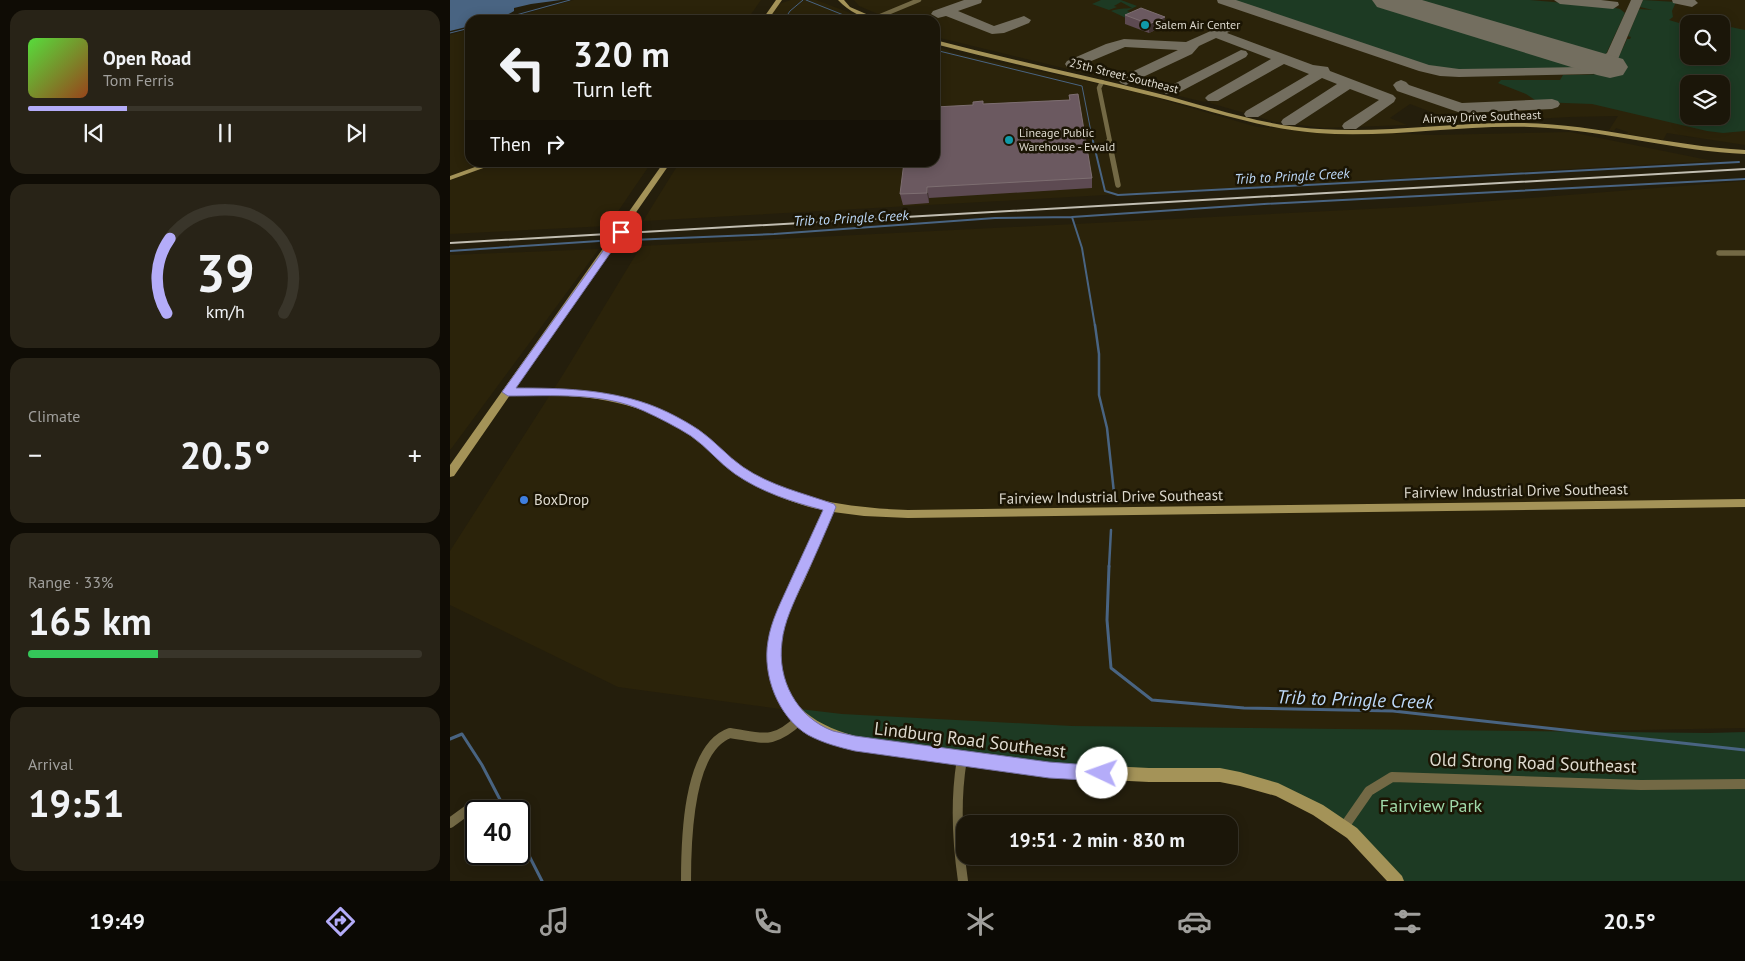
<!DOCTYPE html>
<html lang="en">
<head>
<meta charset="utf-8">
<style>
  body { margin:0; font-family:"PT Sans",sans-serif; background:#282317; color:#f1f3f6; height:100vh; display:flex; flex-direction:column; font-size:19px; white-space:nowrap }
  * { box-sizing:border-box; margin:0 }
  p { font-size:16px; color:#a09f9c }
  .icon { flex:none; width:28px; height:28px; fill:none; stroke:currentColor; stroke-width:2; stroke-linecap:round; stroke-linejoin:round }
  .map { position:relative; flex:1; overflow:hidden }
  .details { display:flex; flex-direction:column; gap:10px; padding:10px; background:#0f0c05; width:450px }
  .details>* { flex:none }
  .guide { position:absolute; left:15px; top:15px; width:475px; height:152px; border-radius:15px; box-shadow:0 2px 12px #0003,0 0 0 1px #39352a; background:#1b1609; color:#f1f3f6; overflow:hidden }
  .tools { position:absolute; left:1230px; top:15px; display:grid; gap:10px }
  .tools a { display:grid; place-items:center; width:50px; height:50px; border-radius:10px; background:#1b1609; box-shadow:0 2px 12px #0003,0 0 0 1px #39352a; font-size:25px }
  .speed { position:absolute; left:15px; top:800px; display:flex; gap:10px; font-size:25px; font-weight:700; text-align:center }
  .speed>* { display:grid; place-content:center; width:65px; height:65px; border-radius:50%; background:#1b1609; box-shadow:0 2px 12px #0003,0 0 0 1px #39352a; line-height:1 }
  .speed .limit { border:2px solid #111; border-radius:8px; background:#fff; color:#111 }
  .pin { position:absolute; display:grid; place-items:center; width:42px; height:42px; color:#fff; margin:-21px; border-radius:10px; box-shadow:0 2px 8px #0006 }
  .me { position:absolute; width:55px; margin:-28px; rotate:273deg; stroke-linejoin:round; filter:drop-shadow(0 0 4px #0008) }
  .turn { display:flex; align-items:center; gap:18px; height:105px; padding:0 25px; font-size:22px }
  .turn .icon { width:65px; height:65px; stroke-width:2.5 }
  .turn b { display:block; font-size:35px; line-height:42px }
  .then { display:flex; align-items:center; height:48px; padding:0 25px; background:#0003; gap:10px; font-size:19px }
  .big { font-size:38px; font-weight:700; line-height:1.1 }
  .details .tile { flex:1; display:flex; flex-direction:column; justify-content:center; gap:8px; min-width:0; padding:0 18px; border-radius:15px; background:#282317 }
  .details .dial { align-items:center; gap:0 }
  .dial svg { height:130px; overflow:visible; fill:none; stroke:#39352a; stroke-width:7; stroke-linecap:round; text-anchor:middle }
  .dial text { fill:#f1f3f6; stroke:none }
  .song { display:flex; align-items:center; gap:15px }
  .cover { width:60px; height:60px; border-radius:8px; background:linear-gradient(135deg,hsl(110 70% 55%),hsl(20 70% 35%)) }
  .played { height:5px; border-radius:2px; background:linear-gradient(90deg,#b4acf9 25%,#39352a 25%) }
  .keys { display:flex; justify-content:space-around; direction:ltr }
  .heat { display:flex; justify-content:space-between; align-items:center; font-size:28px; direction:ltr }
  .charge { height:8px; border-radius:4px; background:linear-gradient(90deg,#34c759 33%,#39352a 0) }
  .trip { position:absolute; left:506px; top:815px; width:282px; height:50px; border-radius:15px; background:#1b1609; box-shadow:0 2px 12px #0003,0 0 0 1px #39352a; font-weight:700; line-height:50px; text-align:center }
  .tab-bar { display:flex; height:80px; justify-content:space-around; align-items:center; background:#0b0904; color:#a09f9c }
  .tab-bar .icon { width:35px; height:35px }
  .tab-bar .selected { color:#b4acf9 }
  .tab-bar b { font-size:22px; color:#f1f3f6 }
  main { display:flex; flex:1; min-height:0 }
  .map>svg:first-child { display:block }
  .built { fill:#2b230a; fill-rule:evenodd }
  .green { fill:#1d3a23; fill-rule:evenodd }
  .water { fill:#496482 }
  .lines { fill:none; stroke-linecap:round; stroke-linejoin:round }
  .stream-far3 { stroke:#496482; stroke-width:1 }
  .stream-far2 { stroke:#496482; stroke-width:2 }
  .stream-far1 { stroke:#496482; stroke-width:2.5 }
  .stream { stroke:#496482; stroke-width:3 }
  .taxiway { fill:#736e5f; fill-rule:evenodd }
  .runway { fill:#736e5f; fill-rule:evenodd }
  .street-far2 { stroke:#736945; stroke-width:4.5 }
  .street-far1 { stroke:#736945; stroke-width:5.5 }
  .street { stroke:#736945; stroke-width:10 }
  .secondary { fill:#a49358; fill-rule:evenodd }
  .rail { stroke:#c2beb2; stroke-width:2 }
  .wall { fill:#5d4a52 }
  .shaded-wall { fill:#403231 }
  .building { fill:#6b5960; stroke:#7d6e71 }
  .route { fill:#b4acf9; stroke:#7570a2 }
  .culture-dot { fill:#0f9aa8; stroke:#1b1504; stroke-width:2 }
  .shop-dot { fill:#3f7fe0; stroke:#1b1504; stroke-width:2 }
  .labels { text-anchor:middle; stroke-width:5; stroke-linejoin:round; paint-order:stroke }
  .far-poi-label { font-size:12px; fill:#dedacf; stroke:#1b1504; text-anchor:start }
  .far-street-label { font-size:12px; fill:#dedacf; stroke:#1b1504 }
  .far-water-label { font-size:14px; font-style:italic; fill:#bcd8f8; stroke:#1b1504 }
  .street-label { font-size:15px; fill:#dedacf; stroke:#1b1504 }
  .poi-label { font-size:15px; fill:#dedacf; stroke:#1b1504; text-anchor:start }
  .near-street-label { font-size:18px; fill:#dedacf; stroke:#1b1504 }
  .near-park-label { font-size:18px; fill:#a0d9a9; stroke:#1b1504 }
  .near-water-label { font-size:19px; font-style:italic; fill:#bcd8f8; stroke:#1b1504 }
</style>
</head>
<body>
<main>
<section class="details">
<div class="tile">
<div class="song"><i class="cover"></i><div><b>Open Road</b><p>Tom Ferris</p></div></div>
<div class="played"></div>
<div class="keys"><svg class="icon" aria-label="previous" viewBox="0 0 24 24"><path d="M18 5L8 12l10 7zM5 5v14"/></svg><svg class="icon" aria-label="pause" viewBox="0 0 24 24"><path d="M8 5v14M16 5v14"/></svg><svg class="icon" aria-label="next" viewBox="0 0 24 24"><path d="M6 5l10 7-10 7zM19 5v14"/></svg></div>
</div>
<div class="tile dial"><svg viewBox="0 0 100 80">
<path d="M14 69A42 42 0 1 1 86 69"/>
<path d="M14 69A42 42 0 0 1 16 23" stroke="#b4acf9"/>
<text x="50" y="56" font-size="32" font-weight="700">39</text>
<text x="50" y="72" font-size="11">km/h</text>
</svg></div>
<div class="tile"><p>Climate</p>
<div class="heat"><a>−</a><b class="big">20.5°</b><a>+</a></div>
</div>
<div class="tile"><p>Range · 33%</p><b class="big">165 km</b><div class="charge"></div></div>
<div class="tile"><p>Arrival</p><b class="big">19:51</b></div>
</section>
<div class="map">
<svg width="1295" height="881" viewBox="0 0 1295 881">
  <rect width="100%" height="100%" fill="#241e0c"/>
  <path class="built" d="M124,0H311L297,20H53Z
    M341,0H366L419,20H316L326,5Z
    M404,0H1295V145L1217,133L1213,140L1177,134L1178,132L1166,128L1164,131L1159,130L1168,116L1120,117L1010,123L960,104L940,118L957,125L874,128L825,122L760,103L761,102L757,101L754,102L486,37L485,20H442L409,6ZM1239,24H1271V56H1239ZM1239,84H1271V116H1239Z
    M20,29V162L201,163L158,226L0,234V35Z
    M485,45L504,53L686,92L807,127L982,135L1120,132L1263,161L193,221L229,163L485,162Z
    M1295,181V728L574,742L168,687L0,605V551L114,373L191,246L978,206Z
    M149,249L1,449H0V255Z"/>
  <path class="green" d="M651,0H671L687,6L677,11L688,16L676,18L661,11C669,8 674,9 682,8L671,2L664,6L667,7L659,10L642,4Z
    M781,0H922L1122,61L1129,66L1122,69H988Z
    M954,0H1080L1161,7L1170,9L1175,13L1156,54L1145,57Z
    M1193,0L1226,2L1222,11L1223,17L1219,20L1239,26V56H1271V25L1295,30V131L1273,133L1257,131L1142,104L1088,102L1076,94L1048,83L1051,80H1110L1113,75C1154,74 1159,80 1177,39H1180L1181,37L1178,36L1189,9L1203,10L1190,7ZM1239,84H1271V116H1239Z
    M341,708L392,714L622,726L1259,733L1295,732V881H947L868,810L790,779L699,775L405,743Z"/>
  <path class="water" d="M0,0H111L81,4L64,8V11C50,20 36,20 20,20V26L0,31Z"/>
  <g class="lines">
    <path class="stream-far3" d="M356,0L406,20
      M48,20L120,0
      M334,20L340,11L353,0
      M0,33L20,28
      M485,50L632,86L643,142"/>
    <path class="stream-far2" d="M643,141L655,191L668,195L1289,162
      M622,217L632,248L645,326
      M181,240L324,234L545,218L622,217L814,204L1295,179
      M0,251L149,241"/>
    <path class="stream-far1" d="M645,325L649,354V395L657,428L664,493
      M659,567L661,530"/>
    <path class="stream" d="M659,566L657,620L661,668L702,700L794,708L943,711L1295,750
      M0,739L12,734L32,765L56,811
      M69,836L92,881"/>
    <path class="taxiway" d="M514,0H532L531,3L508,11L544,26L574,16L581,20L579,23L554,33L542,34L496,16L488,18L481,14L483,11Z
      M767,0H786L979,65L1009,69L1133,67L1128,60L1130,57L1152,56L1157,53L1181,0H1193L1168,59L1160,63L1147,64L1149,67L1143,74L1009,77L990,76L969,71L768,3Z
      M1104,0H1151L1168,2L1169,5L1163,9L1110,4Z
      M1222,0H1245L1248,3L1242,7L1223,3Z
      M783,21L790,25L777,33L863,65L878,67L880,71L943,95L946,98L944,102L906,129H894L892,126L894,123L929,100L900,89L845,125H833L831,122L833,119L887,84L872,78L808,117H796L794,114L796,111L859,74L834,64L768,101H758L755,98L758,95L821,59L766,38L749,46L742,54L676,85L671,83L668,80L671,77L728,50L675,47L627,67H617L615,64L617,61L656,44L674,39L736,42Z
      M791,50L796,51L798,54L796,57L726,94H716L713,91L716,88Z
      M951,80L956,82L959,85L1012,103L1102,99L1108,101L1110,104L1108,107L1102,109L1011,113L947,91L943,85L946,82Z"/>
    <path class="runway" d="M922,0H972L1173,59L1178,67L1173,75L1160,78L1147,75L927,7Z"/>
    <path class="street-far2" d="M423,19L469,0
      M652,82L649,88L660,142"/>
    <path class="street-far1" d="M659,141L668,185
      M1269,253H1295"/>
    <path class="street" d="M512,759C505,800 507,840 513,881
      M0,823L26,804
      M894,827L919,791L942,777L1191,785L1295,784
      M236,881C236,843 237,748 280,733C313,738 323,745 350,719"/>
    <path class="secondary" d="M326,0H332L318,20H312Z
      M388,0H394L400,7L430,20C415,20 398,11 388,0Z
      M485,40C557,59 630,74 702,92C750,104 798,121 847,127C921,136 995,122 1070,123C1146,124 1219,146 1295,150V154C1229,151 1165,133 1098,128C1021,122 944,139 867,133C811,129 757,109 702,96C630,78 557,63 485,44Z
      M39,162H50L0,180V176Z
      M214,162H221L64,388C117,388 169,390 217,412C246,426 266,448 291,466C341,500 399,508 458,510L1295,499V507L458,518L414,516L383,512C373,534 365,556 355,579C348,594 340,608 335,624C316,685 348,721 405,736L599,763L699,768H770L790,772L828,783L873,805L907,828L952,876L954,881H937L897,838L863,815L826,796L790,786L770,782H699L599,777L405,750C390,746 375,742 362,734C323,712 310,666 322,625C328,607 338,590 346,573C355,552 363,530 373,510C339,503 304,488 277,466C261,453 247,439 229,428C179,396 118,394 60,395L4,476L0,477V465Z"/>
    <path class="rail" d="M0,243L1295,169"/>
  </g>
  <path class="wall" d="M675,15L714,26L699,33L675,24Z
    M619,95L642,178V188L479,198V203L453,205L450,194L533,104L619,100Z"/>
  <path class="shaded-wall" d="M715,17L714,26L699,33V24Z
    M477,187L479,198V203L477,193Z"/>
  <path class="building" d="M691,8L715,17L699,24L675,15Z
    M628,94L642,178L477,187V193L450,194L454,162H485V107L523,105V102L533,101V104L620,100L619,95Z"/>
  <path class="route" d="M171,229L175,232L66,388C111,388 155,389 198,404C215,410 234,420 249,430C265,441 277,456 293,467C321,486 353,493 384,504L386,507C375,533 364,559 352,584C344,602 334,622 332,642C327,679 346,717 383,731C390,733 398,734 405,736L599,762L652,766L658,768L660,773L658,779L652,781L599,778L405,751C388,747 373,743 358,735C328,717 312,675 318,641C321,621 331,602 339,584C350,559 362,535 373,510C342,502 311,492 285,474C269,463 257,447 241,436C227,427 209,418 194,411C153,392 102,396 58,396L52,392L168,230Z"/>
  <g class="culture-dot">
    <circle cx="695" cy="25" r="5"/>
    <circle cx="559" cy="140" r="5"/>
  </g>
  <circle class="shop-dot" cx="74" cy="500" r="5"/>
  <g class="labels">
    <g class="far-poi-label">
      <text x="705" y="29">Salem Air Center</text>
      <text x="569" y="137">Lineage Public<tspan x="569" dy="14">Warehouse - Ewald</tspan></text>
    </g>
    <g class="far-street-label">
      <text transform="translate(674 76) rotate(14)" y="4">25th Street Southeast</text>
      <text transform="translate(1032 117) rotate(-2)" y="4">Airway Drive Southeast</text>
    </g>
    <g class="far-water-label">
      <text transform="translate(842 176) rotate(-3)" y="5">Trib to Pringle Creek</text>
      <text transform="translate(401 218) rotate(-3)" y="5">Trib to Pringle Creek</text>
    </g>
    <g class="street-label">
      <text transform="translate(1066 491) rotate(-1)" y="5">Fairview Industrial Drive Southeast</text>
      <text transform="translate(661 497) rotate(-1)" y="5">Fairview Industrial Drive Southeast</text>
    </g>
    <g class="poi-label">
      <text x="84" y="505">BoxDrop</text>
    </g>
    <g class="near-street-label">
      <text transform="translate(520 740) rotate(7)" y="6">Lindburg Road Southeast</text>
      <text transform="translate(1083 763) rotate(2)" y="6">Old Strong Road Southeast</text>
    </g>
    <g class="near-park-label">
      <text x="981" y="812">Fairview Park</text>
    </g>
    <g class="near-water-label">
      <text transform="translate(905 699) rotate(2)" y="7">Trib to Pringle Creek</text>
    </g>
  </g>
</svg>
<div class="tools">
<a><svg class="icon" aria-label="search" viewBox="0 0 24 24"><circle cx="10" cy="10" r="6"/><path d="M15 15l6 6"/></svg></a>
<a><svg class="icon" aria-label="layers" viewBox="0 0 24 24"><path d="M12 4l9 5-9 5-9-5zM3 14l9 5 9-5"/></svg></a>
</div>
<div class="speed"><div class="limit">40</div></div>
<div class="pin" style="left:171px;top:232px;background:#d93025"><svg class="icon" aria-label="arrive" viewBox="0 0 24 24"><path d="M6 21V4h12l-3 4 3 4H6"/></svg></div>
<svg class="me" style="left:652px;top:773px" viewBox="-20 -20 40 40"><circle r="19" fill="#fff"/><path d="M0-13L10 11 0 6-10 11z" fill="#b4acf9"/></svg>
<div class="trip">19:51 · 2 min · 830 m</div>
<div class="guide">
<div class="turn"><svg class="icon" aria-label="left" viewBox="0 0 24 24"><path d="M17 20v-9H6M10 6l-5 5 5 5"/></svg><div><b>320 m</b>Turn left</div></div>
<div class="then">Then<svg class="icon" aria-label="right" viewBox="0 0 24 24"><path d="M7 20v-9h11M14 6l5 5-5 5"/></svg></div>
</div>
</div>
</main>
<nav class="tab-bar">
<b>19:49</b>
<svg class="icon selected" aria-label="directions" viewBox="0 0 24 24"><path d="M12 3l9 9-9 9-9-9zM9 14v-3h6M13 9l2 2-2 2"/></svg>
<svg class="icon" aria-label="music" viewBox="0 0 24 24"><path d="M9 18V5l10-2v13"/><circle cx="6" cy="18" r="3"/><circle cx="16" cy="16" r="3"/></svg>
<svg class="icon" aria-label="phone" viewBox="0 0 24 24"><path d="M5 4h4l2 5-3 2q2 4 5 5l2-3 5 2v4C11 20 4 13 5 4z"/></svg>
<svg class="icon" aria-label="climate" viewBox="0 0 24 24"><path d="M12 3v18M4 7l16 10M4 17L20 7"/></svg>
<svg class="icon" aria-label="car" viewBox="0 0 24 24"><path d="M5 17H2v-5l4-1 3-4h7l3 4 3 1v5h-3M9 17h6M6 11h13"/><circle cx="7" cy="17" r="2"/><circle cx="17" cy="17" r="2"/></svg>
<svg class="icon" aria-label="filters" viewBox="0 0 24 24"><path d="M4 7h16M4 17h16"/><circle cx="9" cy="7" r="2"/><circle cx="15" cy="17" r="2"/></svg>
<b>20.5°</b>
</nav>
</body>
</html>
